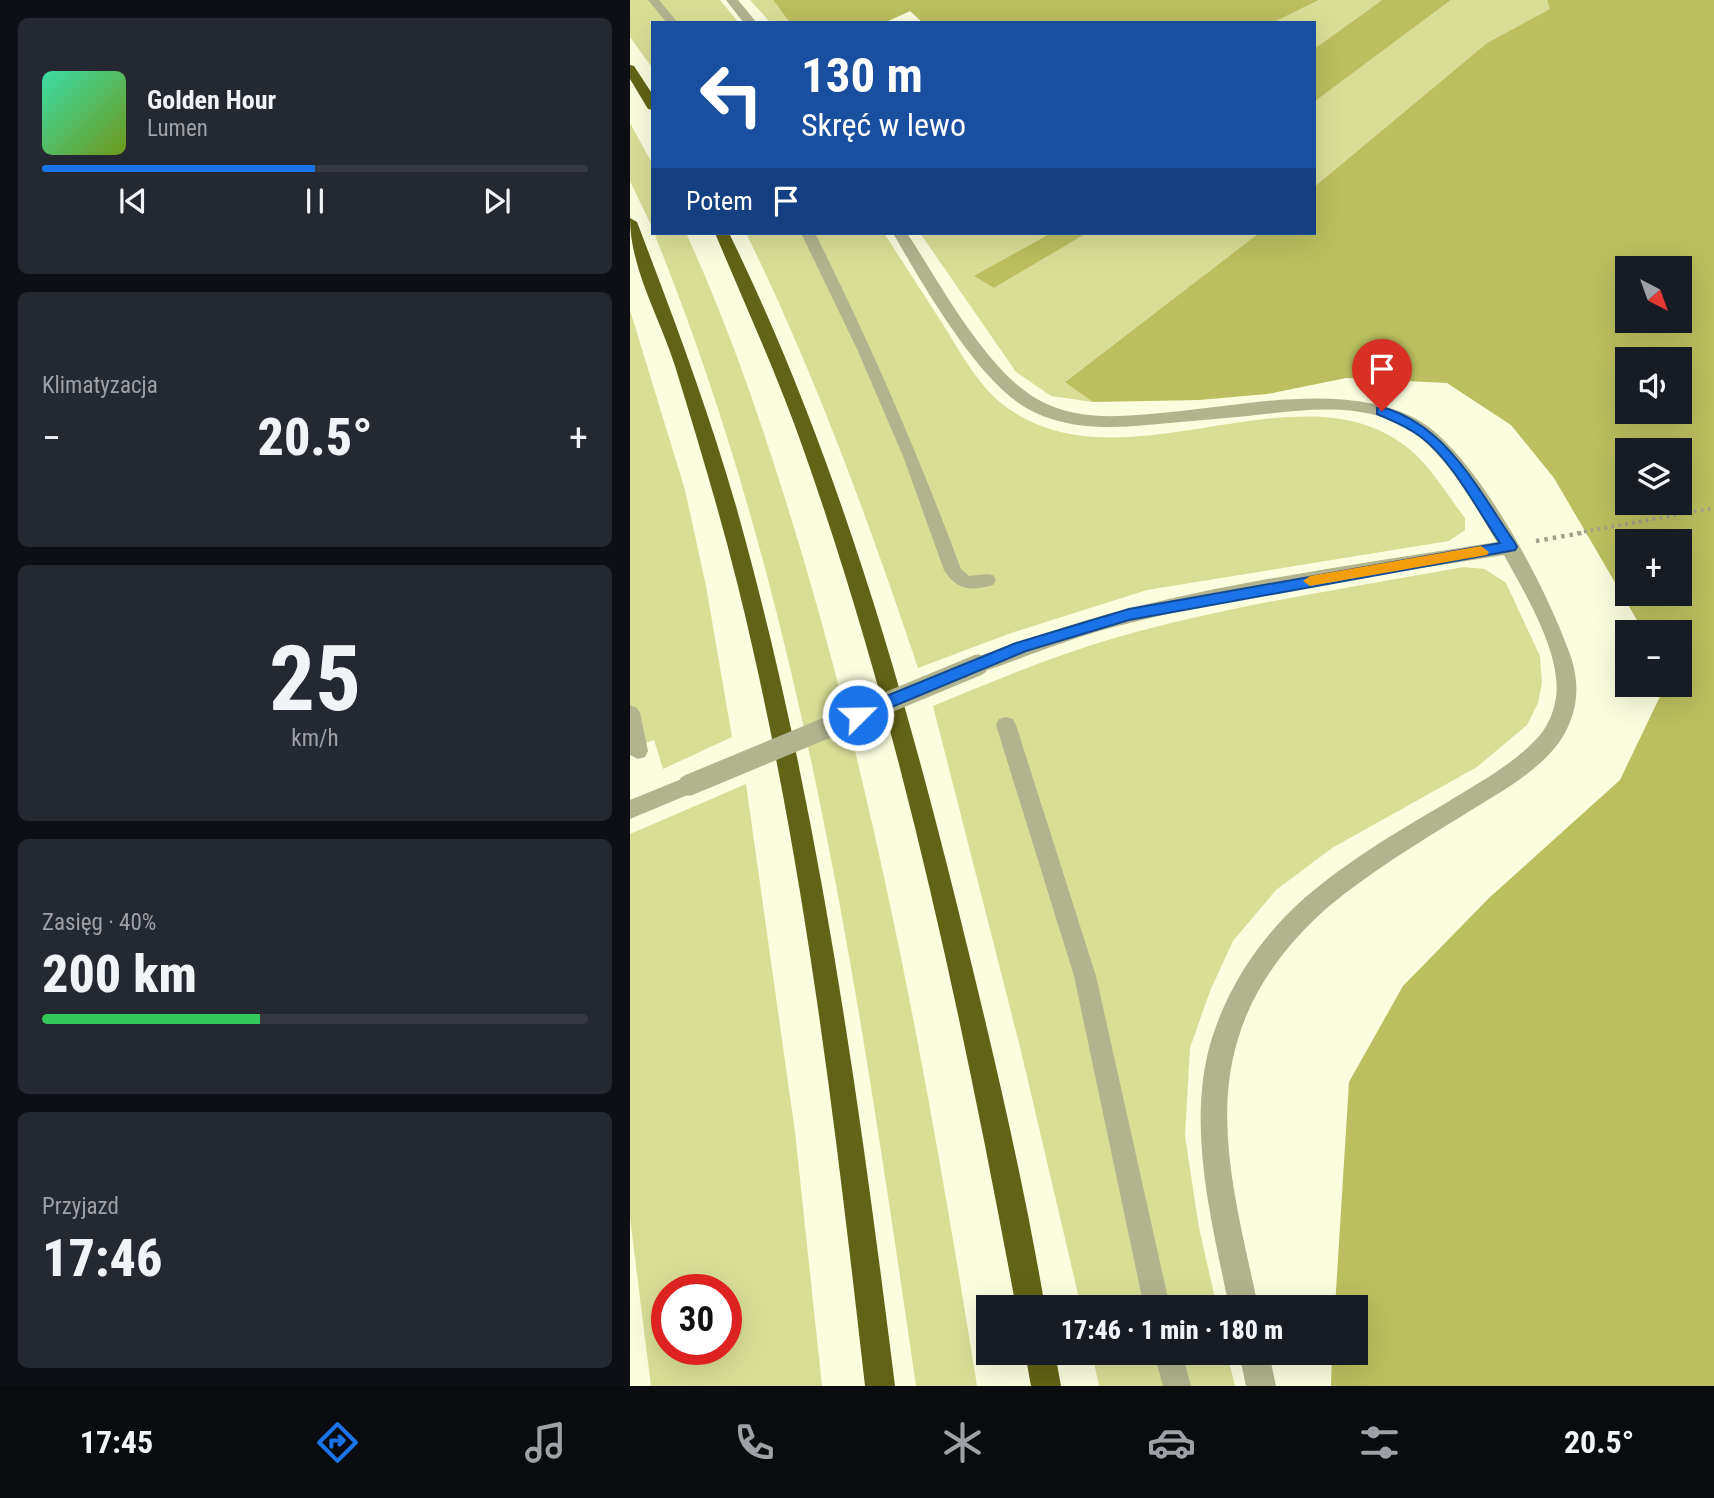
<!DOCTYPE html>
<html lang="pl">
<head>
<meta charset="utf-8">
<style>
  body { margin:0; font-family:"Roboto Condensed",sans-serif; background:#242831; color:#f1f3f6; height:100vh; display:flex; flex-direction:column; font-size:26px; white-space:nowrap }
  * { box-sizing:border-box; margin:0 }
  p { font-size:23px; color:#9ea1a6 }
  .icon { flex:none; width:38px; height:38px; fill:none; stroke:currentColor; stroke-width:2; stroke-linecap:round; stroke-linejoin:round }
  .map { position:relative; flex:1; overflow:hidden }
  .side { display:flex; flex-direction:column; gap:18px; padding:18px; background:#0d0f14; width:630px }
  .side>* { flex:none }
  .guide { position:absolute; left:21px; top:21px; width:665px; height:214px; border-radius:0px; box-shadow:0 7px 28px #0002; background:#1a4fa0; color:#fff; overflow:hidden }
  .needle { width:46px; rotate:139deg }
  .controls { position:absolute; left:985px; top:256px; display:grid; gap:14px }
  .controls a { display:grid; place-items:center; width:77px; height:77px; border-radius:0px; background:#171b24; box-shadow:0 7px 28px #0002; font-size:35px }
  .speed { position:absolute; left:21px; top:1274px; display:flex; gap:14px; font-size:35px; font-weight:700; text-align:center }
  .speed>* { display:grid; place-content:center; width:91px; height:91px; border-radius:50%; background:#171b24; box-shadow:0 7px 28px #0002; line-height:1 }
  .speed .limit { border:10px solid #d22; background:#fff; color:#111 }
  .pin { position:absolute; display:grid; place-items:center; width:60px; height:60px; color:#fff; margin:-72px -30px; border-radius:50% 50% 50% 0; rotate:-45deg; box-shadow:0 0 7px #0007 }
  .pin .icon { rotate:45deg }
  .me { position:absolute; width:77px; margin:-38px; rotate:67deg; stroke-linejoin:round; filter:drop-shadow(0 0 5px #0008) }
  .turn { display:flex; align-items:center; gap:24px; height:147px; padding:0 35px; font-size:32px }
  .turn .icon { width:91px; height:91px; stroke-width:2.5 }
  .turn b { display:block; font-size:49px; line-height:60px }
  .then { display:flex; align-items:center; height:66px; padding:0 35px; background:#0003; gap:14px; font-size:26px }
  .big { font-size:52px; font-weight:800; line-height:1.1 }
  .side .widget { flex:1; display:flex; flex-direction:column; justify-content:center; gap:10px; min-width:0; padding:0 24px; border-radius:10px; background:#242831 }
  .side .dial { align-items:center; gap:0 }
  .dial b { font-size:91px; line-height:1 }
  .song { display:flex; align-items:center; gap:21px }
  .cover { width:84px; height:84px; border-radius:10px; background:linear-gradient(135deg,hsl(160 70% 55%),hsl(80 70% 35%)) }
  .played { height:7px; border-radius:4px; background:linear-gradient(90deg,#1a73e8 50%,#363941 50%) }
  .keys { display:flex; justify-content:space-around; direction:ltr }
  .heat { display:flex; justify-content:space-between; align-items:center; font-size:38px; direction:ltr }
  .charge { height:10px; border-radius:5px; background:linear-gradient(90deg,#34c759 40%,#363941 0) }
  .trip { position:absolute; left:346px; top:1295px; width:392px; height:70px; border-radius:0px; background:#171b24; box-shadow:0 7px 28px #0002; font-weight:800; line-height:70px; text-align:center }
  .menu { display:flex; height:112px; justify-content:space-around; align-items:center; background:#090b0e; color:#9ea1a6 }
  .menu .icon { width:49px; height:49px }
  .menu .active { color:#1a73e8 }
  .menu b { font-size:32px; color:#f1f3f6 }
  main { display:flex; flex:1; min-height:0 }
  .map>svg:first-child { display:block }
  .green { fill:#d9de97; fill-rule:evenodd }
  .forest { fill:#bbbf5f; fill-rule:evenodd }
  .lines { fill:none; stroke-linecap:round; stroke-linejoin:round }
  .path-far1 { stroke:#a0a18b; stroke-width:3.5; stroke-dasharray:2.5 4.5; stroke-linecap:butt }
  .path { stroke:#a0a18b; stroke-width:4.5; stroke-dasharray:3.5 5; stroke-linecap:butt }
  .service { fill:#b1b48d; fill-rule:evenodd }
  .minor { fill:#b1b48d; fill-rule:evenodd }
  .motorway { fill:#616316; fill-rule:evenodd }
  .minor-bridge { stroke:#b1b48d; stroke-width:21 }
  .route { fill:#1a73e8; stroke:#114b97; stroke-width:2 }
  .slow { fill:#f59e0b }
</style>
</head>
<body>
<main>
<section class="side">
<div class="widget">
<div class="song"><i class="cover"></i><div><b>Golden Hour</b><p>Lumen</p></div></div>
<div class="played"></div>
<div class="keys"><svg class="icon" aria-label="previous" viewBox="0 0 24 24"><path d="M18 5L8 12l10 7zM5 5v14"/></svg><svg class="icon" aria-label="pause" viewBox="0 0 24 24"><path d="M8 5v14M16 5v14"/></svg><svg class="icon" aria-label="next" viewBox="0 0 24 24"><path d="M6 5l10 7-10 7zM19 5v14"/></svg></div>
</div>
<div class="widget"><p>Klimatyzacja</p>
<div class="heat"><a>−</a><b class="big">20.5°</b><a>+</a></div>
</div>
<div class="widget dial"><b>25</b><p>km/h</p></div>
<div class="widget"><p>Zasięg · 40%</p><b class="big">200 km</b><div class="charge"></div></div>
<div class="widget"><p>Przyjazd</p><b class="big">17:46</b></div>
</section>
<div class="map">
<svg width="1084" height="1386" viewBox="0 0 1084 1386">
  <rect width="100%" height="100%" fill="#fafdde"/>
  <path class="green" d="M0,0H90L109,23H23V69L0,37Z
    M120,0H143L160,23H141Z
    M689,0H752L684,49V23H642Z
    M821,0H917L921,9L857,43L684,187V102Z
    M0,123L23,165V229L0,181Z
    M24,233H56C106,342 143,456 177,571C255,839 303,1111 347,1386H286C229,996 173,600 24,233Z
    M116,233H254C274,264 294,295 314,326C332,355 350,389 379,409C496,491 670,361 778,448C801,466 817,495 835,518V530L819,541L517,590L381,633L288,668C238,519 185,374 116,233Z
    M290,233H421L345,276L364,288L457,233H629L436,381L463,402L421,396L386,372Z
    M0,310L55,490L76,586L102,737L33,769L24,740L0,749Z
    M834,567L855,569L876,583L910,656L912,683L908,703L897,725L847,767L702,848L646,890L603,941L580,991L560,1048L555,1136L569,1228L587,1307H451L391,1051L303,706C364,681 425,655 488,637C601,605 719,588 834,567Z
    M116,784L165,1132L192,1386H21L0,1218V834ZM37,1290H96V1349H37Z
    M462,1353H597L605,1386H469Z"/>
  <path class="forest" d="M143,0H689L642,23H293L280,11L254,23H160Z
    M752,0H821L684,102V49Z
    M917,0H1084V1386H701L702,1353H726V1307H705L719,1082L773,986L859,898L990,780L1036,684H1050V632H1014L924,478L881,425L817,383L716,378L637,394L569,400L463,402L435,382L629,233H684V187L857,43L920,9ZM998,268H1050V320H998ZM998,359H1050V411H998ZM998,450H1050V502H998ZM998,541H1050V593H998Z
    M421,233H457L364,288L344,276Z"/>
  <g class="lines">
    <path class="path-far1" d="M947,533L1084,508"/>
    <path class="path" d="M906,541L957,532"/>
    <path class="service" d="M18,0H29L48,23H37Z
      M171,233H185C241,345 287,451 331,569L339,576L357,574L363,575L366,580L363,585C341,591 327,591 314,570L273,456L227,349Z
      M0,705L7,708L10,713L18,751L15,757L8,759L0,755Z
      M376,717L383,719L386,725L466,976L540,1307H514L444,976L366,725L369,719Z
      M524,1353H552L561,1386H533Z"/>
    <path class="minor" d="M96,0H108L127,23H114Z
      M263,233H277C310,283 355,369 407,399C448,423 496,416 541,412C606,406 679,390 744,404C766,409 788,417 805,432C857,477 914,584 938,649C950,679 950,709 932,738C909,773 866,794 832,816C786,844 739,873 698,907C658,942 623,987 608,1039C581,1126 611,1221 628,1307H599C582,1222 556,1127 581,1041C597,989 628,941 668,904C712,864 765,833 816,803C848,783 885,764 910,735C919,724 924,711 926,697C932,653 894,592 874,555C742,576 609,594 480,628C435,640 392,659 348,673L341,671L338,665L341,659C386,643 431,627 478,614C605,580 737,563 867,542C846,507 823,466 792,439C744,398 675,410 618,416C584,419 551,422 517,425C476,429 430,429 393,406C345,376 291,282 263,233Z
      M59,776L67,779L70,785L67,791L0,819V800Z
      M609,1353H639L646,1386H616Z"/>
    <path class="motorway" d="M0,65L4,66L23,95V110L18,109L0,79Z
      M0,218L7,222C43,316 78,409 106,506C187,794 228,1090 265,1386H235C207,1139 178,892 123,650C102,554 74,460 45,366C30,318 0,269 0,218Z
      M85,233H99C203,446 270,675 327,905C360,1038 392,1172 415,1307H386C332,1018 272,729 174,451C148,376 115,305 85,233Z
      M395,1353H425L431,1386H401Z"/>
    <path class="minor-bridge" d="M59,785L348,665"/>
  </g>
  <path class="route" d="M752,407C818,426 848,490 885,543L887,547L885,550L499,620L396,651L233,719H222L219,715L222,710L386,643L499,609L870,543C848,511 822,460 791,437C777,426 763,421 747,414V408Z"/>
  <path class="slow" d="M851,546L859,552L857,555L680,586L673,581L680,576Z"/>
</svg>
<div class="controls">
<a><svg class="needle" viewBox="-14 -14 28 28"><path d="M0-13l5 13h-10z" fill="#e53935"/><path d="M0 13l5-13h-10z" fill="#9ea1a6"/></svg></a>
<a><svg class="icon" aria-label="sound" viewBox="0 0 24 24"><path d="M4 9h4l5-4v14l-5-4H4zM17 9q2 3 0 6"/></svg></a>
<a><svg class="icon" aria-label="layers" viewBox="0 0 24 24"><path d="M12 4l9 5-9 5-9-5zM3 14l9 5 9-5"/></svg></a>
<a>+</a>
<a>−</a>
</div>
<div class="speed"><div class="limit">30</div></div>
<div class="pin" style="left:752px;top:411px;background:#d93025"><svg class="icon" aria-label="arrive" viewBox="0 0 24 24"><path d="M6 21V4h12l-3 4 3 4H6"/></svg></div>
<svg class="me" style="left:228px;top:715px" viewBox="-20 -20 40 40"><circle r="17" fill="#1a73e8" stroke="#fff" stroke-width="3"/><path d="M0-11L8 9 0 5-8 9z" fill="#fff"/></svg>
<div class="trip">17:46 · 1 min · 180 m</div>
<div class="guide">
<div class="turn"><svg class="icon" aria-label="left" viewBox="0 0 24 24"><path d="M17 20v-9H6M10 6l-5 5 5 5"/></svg><div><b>130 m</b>Skręć w lewo</div></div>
<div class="then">Potem<svg class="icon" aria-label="arrive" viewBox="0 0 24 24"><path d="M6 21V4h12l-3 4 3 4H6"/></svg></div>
</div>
</div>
</main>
<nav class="menu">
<b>17:45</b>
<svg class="icon active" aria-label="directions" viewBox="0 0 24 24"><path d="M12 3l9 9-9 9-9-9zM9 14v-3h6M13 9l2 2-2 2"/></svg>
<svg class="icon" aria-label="music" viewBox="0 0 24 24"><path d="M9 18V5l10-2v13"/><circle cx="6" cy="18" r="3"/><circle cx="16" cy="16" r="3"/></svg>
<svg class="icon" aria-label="phone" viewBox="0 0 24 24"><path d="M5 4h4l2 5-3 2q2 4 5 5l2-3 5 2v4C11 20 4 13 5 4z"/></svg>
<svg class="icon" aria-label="climate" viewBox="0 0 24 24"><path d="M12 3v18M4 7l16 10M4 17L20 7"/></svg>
<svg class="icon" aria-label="car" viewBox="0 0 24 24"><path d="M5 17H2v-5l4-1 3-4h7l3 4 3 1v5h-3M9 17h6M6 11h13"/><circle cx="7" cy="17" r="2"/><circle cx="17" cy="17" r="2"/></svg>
<svg class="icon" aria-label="filters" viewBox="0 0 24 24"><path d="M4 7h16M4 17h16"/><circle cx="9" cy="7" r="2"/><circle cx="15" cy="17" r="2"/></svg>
<b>20.5°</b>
</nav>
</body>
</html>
